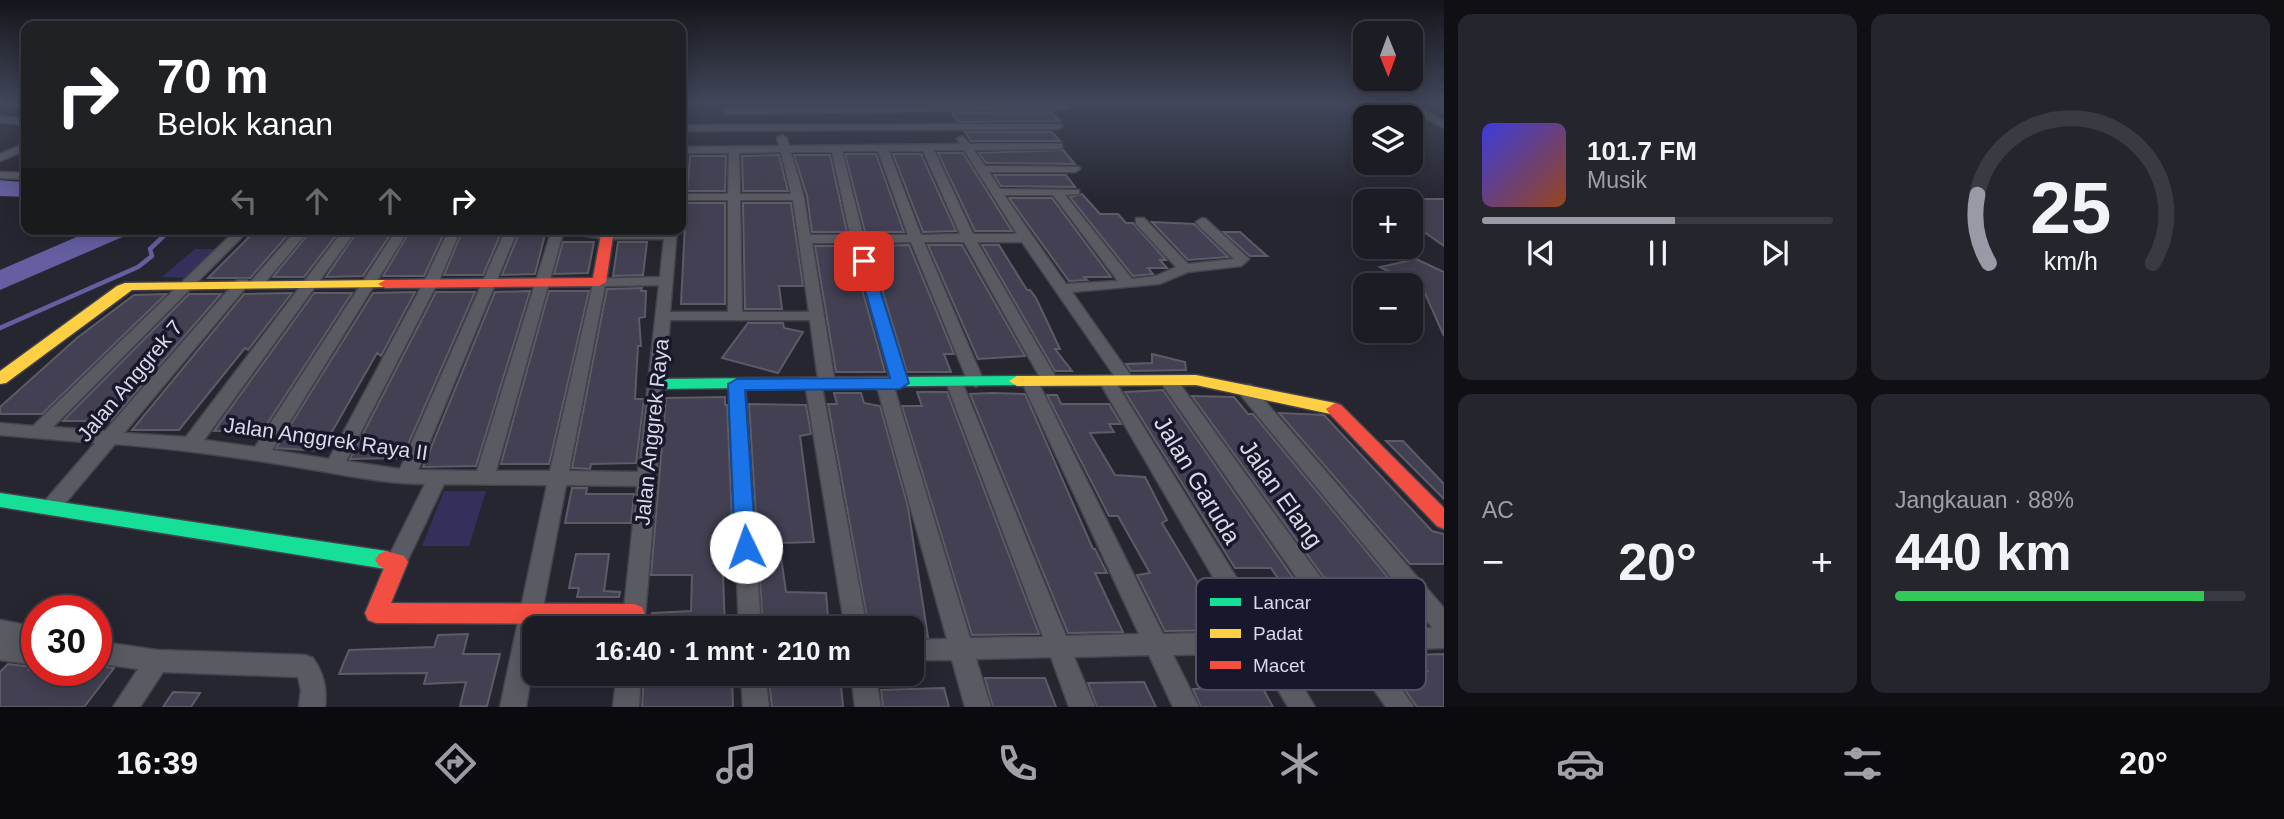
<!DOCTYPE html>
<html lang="id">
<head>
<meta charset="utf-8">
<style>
  body { margin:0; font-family:Arial,sans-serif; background:#25252d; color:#f1f3f6; height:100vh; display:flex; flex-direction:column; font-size:26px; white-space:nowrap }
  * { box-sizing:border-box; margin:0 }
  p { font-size:23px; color:#a0a1a7 }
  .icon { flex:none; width:38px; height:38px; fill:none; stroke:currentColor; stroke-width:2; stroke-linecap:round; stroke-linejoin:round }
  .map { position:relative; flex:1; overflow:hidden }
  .sheet { display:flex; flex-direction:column; gap:14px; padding:14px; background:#0f0f14; width:840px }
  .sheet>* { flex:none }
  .guide { position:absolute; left:21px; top:21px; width:665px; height:214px; border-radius:14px; box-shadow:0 4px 18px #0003,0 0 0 2px #3a3a42; background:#202124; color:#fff; overflow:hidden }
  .needle { width:46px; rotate:179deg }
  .buttons { position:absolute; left:1353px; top:21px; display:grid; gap:14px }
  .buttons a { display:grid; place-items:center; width:70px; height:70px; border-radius:14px; background:#1c1c25; box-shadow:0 4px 18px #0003,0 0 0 2px #3a3a42; font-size:35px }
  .speed { position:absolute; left:21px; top:595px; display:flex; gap:14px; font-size:35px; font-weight:700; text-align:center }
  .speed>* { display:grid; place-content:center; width:91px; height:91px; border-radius:50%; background:#1c1c25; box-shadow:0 4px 18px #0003,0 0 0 2px #3a3a42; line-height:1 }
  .speed .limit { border:10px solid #d22; background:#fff; color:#111 }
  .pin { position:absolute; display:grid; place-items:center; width:60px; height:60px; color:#fff; margin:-30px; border-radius:14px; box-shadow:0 4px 10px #0006 }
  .me { position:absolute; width:77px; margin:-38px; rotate:357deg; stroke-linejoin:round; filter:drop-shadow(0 0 5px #0008) }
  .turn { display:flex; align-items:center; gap:24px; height:147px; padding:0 21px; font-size:32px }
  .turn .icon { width:91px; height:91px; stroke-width:2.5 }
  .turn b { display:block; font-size:49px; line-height:60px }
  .lanes { display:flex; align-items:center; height:66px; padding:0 21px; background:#0003; justify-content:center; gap:35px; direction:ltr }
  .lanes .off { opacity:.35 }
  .big { font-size:52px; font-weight:700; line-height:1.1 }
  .sheet .tile { flex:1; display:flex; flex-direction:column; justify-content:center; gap:10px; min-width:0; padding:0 24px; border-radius:14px; background:#25252d }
  .sheet .dial { align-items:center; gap:0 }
  .dial svg { height:182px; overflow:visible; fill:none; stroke:#3a3a42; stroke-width:7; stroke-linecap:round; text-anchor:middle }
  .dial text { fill:#f1f3f6; stroke:none }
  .song { display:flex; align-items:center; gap:21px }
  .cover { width:84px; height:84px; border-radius:10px; background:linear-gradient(135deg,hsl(240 70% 55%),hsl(20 70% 35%)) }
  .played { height:7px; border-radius:4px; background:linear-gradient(90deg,#9a9aa7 55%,#3a3a42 55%) }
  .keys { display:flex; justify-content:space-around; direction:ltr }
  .heat { display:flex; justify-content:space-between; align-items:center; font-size:38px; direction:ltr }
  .charge { height:10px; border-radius:5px; background:linear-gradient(90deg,#34c759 88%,#3a3a42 0) }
  .sheet .tiles { flex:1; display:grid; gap:14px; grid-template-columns:repeat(2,1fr) }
  .trip { position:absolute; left:522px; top:616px; width:402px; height:70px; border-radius:14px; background:#1c1c25; box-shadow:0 4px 18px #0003,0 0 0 2px #3a3a42; font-weight:700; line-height:70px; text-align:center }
  .tab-bar { display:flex; height:112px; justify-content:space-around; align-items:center; background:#0b0b0f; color:#a0a1a7 }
  .tab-bar .icon { width:49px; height:49px }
  .tab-bar .active { color:#9a9aa7 }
  .tab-bar b { font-size:32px; color:#f1f3f6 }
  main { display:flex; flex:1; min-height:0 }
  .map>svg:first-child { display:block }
  .green { fill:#35305b }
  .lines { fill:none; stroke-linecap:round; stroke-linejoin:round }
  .stream-far1 { stroke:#655fa2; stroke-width:3.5 }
  .stream { stroke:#655fa2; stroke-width:4.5 }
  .river { fill:#655fa2; fill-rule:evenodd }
  .building { fill:#424052; stroke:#5c5b66; stroke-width:2 }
  .street-casing { stroke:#44444e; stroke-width:3 }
  .fast-casing { stroke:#44444e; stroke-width:3 }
  .slow-casing { stroke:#44444e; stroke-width:3 }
  .jam-casing { stroke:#44444e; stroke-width:3 }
  .street { fill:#5a5a62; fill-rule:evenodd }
  .fast { fill:#16e098; fill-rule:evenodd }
  .slow { fill:#ffcf43; fill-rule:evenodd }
  .jam { fill:#f24e42; fill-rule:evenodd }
  .route { fill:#1a73e8; stroke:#114b97; stroke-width:2 }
  .labels { text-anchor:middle; stroke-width:7; stroke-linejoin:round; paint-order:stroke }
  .street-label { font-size:21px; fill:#d9d9e7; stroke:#19172b }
  .near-street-label { font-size:24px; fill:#d9d9e7; stroke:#19172b }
  .key { fill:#19172b; stroke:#535163; stroke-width:2 }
  .key-label { font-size:19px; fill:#d9d9e7 }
</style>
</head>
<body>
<main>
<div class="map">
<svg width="1444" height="707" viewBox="0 0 1444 707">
  <rect width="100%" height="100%" fill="#262631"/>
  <path class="green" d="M195,249H216L184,278L162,277Z
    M444,491H486L469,546H422Z"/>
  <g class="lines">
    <path class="stream-far1" d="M0,182L26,184"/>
    <path class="stream" d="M0,328L138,267L152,256L150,249L171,229"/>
    <path class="river" d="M0,182L26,183V197L0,196Z
      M95,229H131L127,235L0,290V270Z"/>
  </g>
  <path class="building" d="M1051,112L1060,121L958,122L952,113Z
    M965,132H1052L1060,141H971Z
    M1063,150L1075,164L986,163L979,153Z
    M938,153H963L1012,231H975Z
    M845,154H876L904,232H865Z
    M893,154H921L956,231L923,232Z
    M779,155L788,191H743L742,156Z
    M794,155H830L847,232H812L807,196Z
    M690,156H726L725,191H687Z
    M994,175H1066L1075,187L1001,186Z
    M1082,194L1100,214H1118L1126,223H1133L1166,260H1160L1167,268H1148L1153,274L1133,276L1070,197Z
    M1009,198H1052L1111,277H1084L1087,280L1069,281Z
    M1410,199H1444V246L1410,222Z
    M686,203H725V304H681Z
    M743,203H791L803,286H779L782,309H745Z
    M1152,222L1194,224L1228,257L1188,260Z
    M257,229H293L250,278H208Z
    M312,229H341L304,277H273Z
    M359,229H394L363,276L326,277Z
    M411,229H446L424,276H383Z
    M463,229L502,231L483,275H444Z
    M520,231H546L535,274L502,275Z
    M1223,232H1240L1267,256H1250Z
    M563,242H594L588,273L554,274Z
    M618,242H647L643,275L613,276Z
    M909,245L954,354H944L951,372H907L869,246Z
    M928,245H962L1025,356L978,359Z
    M982,245H999L1027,290H1030L1036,298L1060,349H1055L1072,371H1055Z
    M815,246H850L885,372H836Z
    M1416,259L1444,272V336L1423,289L1380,267Z
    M642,288L641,291H646L645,317L639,318L641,346H638L635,399H644L636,463L591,464L590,469L572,468L607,289Z
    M530,291L476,466L423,467L495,292Z
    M549,291H589L549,464H501Z
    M415,292L381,356L377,353L321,451L276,448L373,293Z
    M436,292H475L402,458L350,459Z
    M292,293L248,350L245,348L179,430H132L244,294Z
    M314,293H352L263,430L214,431Z
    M166,294L42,414H0V407L77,338L134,295Z
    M189,294H221L111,421H63Z
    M748,323H783L784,328L803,332L778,373L722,358Z
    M1152,354L1185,362L1186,370L1131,371L1126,364L1152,363Z
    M1163,390L1318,614H1302L1271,568H1235L1125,392Z
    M917,392H947L1039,634L972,635L902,406H922Z
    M834,393H861L864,403L880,406L908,507L928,637L912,636V628H869L828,404H837Z
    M992,393L1025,394L1093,549H1095L1107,573H1095L1123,632L1068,633L970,394Z
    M1047,395H1057L1061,404H1109L1121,424H1109L1114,432L1090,433L1115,475L1145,477L1167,520L1162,523L1221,621H1230L1235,630L1165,631L1137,575L1150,573L1118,516H1109Z
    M1192,396L1234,397L1248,414H1253L1414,609H1409L1421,626L1382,624L1384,627H1360Z
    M725,397V405H727L734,566H729V575H723L725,628H647L652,613L691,611L692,575H651L666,398Z
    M749,404L806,405L811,434L800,436L814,542L779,543L786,592L826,593L829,628H763Z
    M1279,413L1324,415L1432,531L1444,534V564H1410Z
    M1386,441H1403L1444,484V499Z
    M572,488H587L586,494H634L631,523H565Z
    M576,554H609L604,591L620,592L619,597H577L579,588H569Z
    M468,634L463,654H500L487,706H460L466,682L424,684L427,673L339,674L349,650L434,647L438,635Z
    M1444,654V707H1417L1392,671H1427L1414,655Z
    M1245,656L1273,707H1201L1193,689L1230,688L1214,657Z
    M8,664L32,667L29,670H96V666L114,668L84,707H0V672Z
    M644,674L732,675L733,707H642Z
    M768,674H840L843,707H772Z
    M985,678H1045L1056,707H993Z
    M1144,682L1156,707H1097L1088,683Z
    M944,688L949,707H883L881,690Z
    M173,692L200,693L191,707H163Z"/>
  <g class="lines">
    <g class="street-casing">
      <path id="street" d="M0,101H26V107L0,105Z
        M1395,101H1407L1444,121V128Z
        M1065,104L1070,107L1068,109L728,114L723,111L728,108Z
        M0,116L26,119V125L0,122Z
        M1061,124L1063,126L1058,129L681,131V125Z
        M782,135L787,138L789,146L960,144L957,139L962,136L970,144H1062V148L1058,149L974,150L985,166L1079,167L1080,169L1075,172H989L1000,189L1079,190V194L1065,195L1132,279L1156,276L1176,267L1136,224V218H1144L1188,264L1234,259L1198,225L1196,222L1202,218L1206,219L1249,259L1241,266L1188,272L1159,284L1072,292L1134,380L1126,385L1120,384L1022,242H977L1058,381L1050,386L1042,381L964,242H924L984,382L976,387L968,382L911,242L865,243L908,383L900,388L893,384L970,638L1043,637L946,382L954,377L962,382L1066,636L1139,634L1022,382L1030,377L1038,382L1163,634L1245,632L1099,381L1107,376L1115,381L1270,632L1333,630L1162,384L1160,380L1162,376H1174L1359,630L1433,628L1239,393L1237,389L1239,385H1251L1444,608V648L1374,650L1414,707H1386L1347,651L1282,652L1315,707H1288L1257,653L1173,655L1199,707H1173L1149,655L1074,657L1095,707H1069L1051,657L976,659L991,707H965L952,660H912V640L947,639L876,383L884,378L891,382L852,243H812L835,383L833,387H822L867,628H845L805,383L807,379H818L810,320H670L644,628H622L637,486L566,485L539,628H534V658L526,707H500L547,485L444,484L404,568L397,571L390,568L386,562L425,484C386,484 346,475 308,469C243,458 180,449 115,444L57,513L50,515L43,513L40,508L43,503L95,443L0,435V423L33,426L237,229H250L53,427L105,431L237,280H247L249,283L247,286L124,433L186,437L344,229H357L204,440L255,447L397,229H409L272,450L329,459L427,276L449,229H461L441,276L346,461L400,469L506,229H518L418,470L477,471L552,229H677L670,312H728V200H681V194H728L729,153H681V147L779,146L777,138ZM934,150H964L1017,234H973ZM842,151H878L908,235H863ZM889,151H923L960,234L921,235ZM781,152L791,194H740L739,153ZM791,152H832L850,235H810L804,197ZM1004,195H1053L1118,281L1066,284ZM740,200H793L809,312H742ZM563,233L608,239H664L660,277L594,279L550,471H496ZM659,285L638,472L569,471L605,286Z
        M26,143V150L0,161V154Z
        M0,172L26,173V179L0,178Z
        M297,229H310L262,286H252L250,283L252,280Z
        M737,379L745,384L761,628H739L729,384Z
        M0,620L37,627V665L0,660Z
        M96,641L157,650L305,655L313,658C324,674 327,688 325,707H299L301,690L298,677L163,672L140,707H113L138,669L96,663Z
        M617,674H641L639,707H613Z
        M741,674H765L769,707H743Z
        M851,674H875L881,707H855Z"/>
    </g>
    <g class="fast-casing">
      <path id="fast" d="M1017,376L1025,381L1023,385L657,389L649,384L657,379Z
        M0,493L386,551L393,554L397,560L393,566L386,569L0,507Z"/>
    </g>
    <g class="slow-casing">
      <path id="slow" d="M385,280L390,281L392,284L390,287L132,290L6,383L0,384V371L117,286L125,283Z
        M1196,375L1335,403L1344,409L1335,415L1196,385L1017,386L1009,381L1017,376Z"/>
    </g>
    <g class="jam-casing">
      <path id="jam" d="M602,229H614L606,282L599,286L385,288L378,284L385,280L593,278Z
        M1335,403L1341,405L1444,508V529L1437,526L1329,413L1326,409Z
        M386,551L404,556L408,562L391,603L634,604L642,607L645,614L642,621L634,624L376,623L368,620L365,613L384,568L379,566L375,560L379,554Z"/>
    </g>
    <use href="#street" class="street"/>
    <use href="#fast" class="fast"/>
    <use href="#slow" class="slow"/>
    <use href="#jam" class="jam"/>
  </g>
  <linearGradient id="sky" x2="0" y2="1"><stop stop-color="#15151b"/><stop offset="0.51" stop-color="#41475a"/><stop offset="1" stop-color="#41475a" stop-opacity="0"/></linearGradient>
  <rect width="1444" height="200" fill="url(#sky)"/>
  <path class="route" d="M864,257L871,261L909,383L900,389L745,390L756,547L753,553L746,555L738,553L735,547L728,384L737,379L890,378L857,261Z"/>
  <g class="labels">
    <g class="street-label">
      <text transform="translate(130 381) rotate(-50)" y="7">Jalan Anggrek 7</text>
      <text transform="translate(652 432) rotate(-84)" y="7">Jalan Anggrek Raya</text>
      <text transform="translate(326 439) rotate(8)" y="7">Jalan Anggrek Raya II</text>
    </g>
    <g class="near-street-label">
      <text transform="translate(1197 480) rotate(59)" y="8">Jalan Garuda</text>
      <text transform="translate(1281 494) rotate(55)" y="8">Jalan Elang</text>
    </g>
  </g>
  <rect x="1196" y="578" width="230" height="112" rx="10" class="key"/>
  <rect x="1210" y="598" width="31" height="8" fill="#16e098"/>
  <rect x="1210" y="629" width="31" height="9" fill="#ffcf43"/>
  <rect x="1210" y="661" width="31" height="8" fill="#f24e42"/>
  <g class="key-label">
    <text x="1253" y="609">Lancar</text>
    <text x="1253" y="640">Padat</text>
    <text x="1253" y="672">Macet</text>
  </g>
</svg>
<div class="buttons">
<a><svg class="needle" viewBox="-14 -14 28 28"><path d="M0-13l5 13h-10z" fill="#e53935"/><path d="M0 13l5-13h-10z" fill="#a0a1a7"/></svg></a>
<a><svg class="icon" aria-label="layers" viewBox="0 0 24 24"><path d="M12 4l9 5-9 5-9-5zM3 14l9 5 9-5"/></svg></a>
<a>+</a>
<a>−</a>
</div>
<div class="speed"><div class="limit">30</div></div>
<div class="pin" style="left:864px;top:261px;background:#d93025"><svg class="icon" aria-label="arrive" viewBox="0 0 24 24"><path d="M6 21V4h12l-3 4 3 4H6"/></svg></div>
<svg class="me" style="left:746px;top:547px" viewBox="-20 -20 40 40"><circle r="19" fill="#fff"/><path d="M0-13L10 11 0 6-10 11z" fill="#1a73e8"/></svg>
<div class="trip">16:40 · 1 mnt · 210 m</div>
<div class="guide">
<div class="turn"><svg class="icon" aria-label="right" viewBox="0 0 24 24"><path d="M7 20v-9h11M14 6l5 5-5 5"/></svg><div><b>70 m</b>Belok kanan</div></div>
<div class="lanes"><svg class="icon off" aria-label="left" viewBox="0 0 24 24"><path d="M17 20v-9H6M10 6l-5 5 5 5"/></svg><svg class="icon off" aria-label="ahead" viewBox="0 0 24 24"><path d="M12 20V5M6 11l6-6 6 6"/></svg><svg class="icon off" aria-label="ahead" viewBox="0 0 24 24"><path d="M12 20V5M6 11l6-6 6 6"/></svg><svg class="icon" aria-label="right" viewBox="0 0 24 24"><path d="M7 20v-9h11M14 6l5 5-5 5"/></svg></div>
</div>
</div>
<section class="sheet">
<div class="tiles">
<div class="tile">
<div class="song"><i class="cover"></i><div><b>101.7 FM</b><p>Musik</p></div></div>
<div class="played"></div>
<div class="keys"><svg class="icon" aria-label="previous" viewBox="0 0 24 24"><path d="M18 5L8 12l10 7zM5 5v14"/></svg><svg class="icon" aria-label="pause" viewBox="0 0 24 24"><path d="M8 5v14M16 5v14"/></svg><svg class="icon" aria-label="next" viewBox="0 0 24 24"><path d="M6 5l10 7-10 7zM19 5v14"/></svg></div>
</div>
<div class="tile dial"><svg viewBox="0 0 100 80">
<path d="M14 69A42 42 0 1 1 86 69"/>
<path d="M14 69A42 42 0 0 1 9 39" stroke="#9a9aa7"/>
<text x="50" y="56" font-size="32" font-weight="700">25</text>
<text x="50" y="72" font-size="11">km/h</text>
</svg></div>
<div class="tile"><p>AC</p>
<div class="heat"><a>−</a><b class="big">20°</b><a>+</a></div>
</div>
<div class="tile"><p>Jangkauan · 88%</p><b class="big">440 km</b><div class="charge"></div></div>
</div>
</section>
</main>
<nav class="tab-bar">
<b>16:39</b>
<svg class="icon active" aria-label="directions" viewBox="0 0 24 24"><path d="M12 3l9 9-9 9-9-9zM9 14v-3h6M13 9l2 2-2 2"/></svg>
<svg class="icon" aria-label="music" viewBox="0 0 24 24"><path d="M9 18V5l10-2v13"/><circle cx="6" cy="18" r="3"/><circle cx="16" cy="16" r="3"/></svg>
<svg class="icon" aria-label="phone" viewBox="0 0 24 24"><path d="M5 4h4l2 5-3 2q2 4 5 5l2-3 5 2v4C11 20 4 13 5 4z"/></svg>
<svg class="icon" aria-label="climate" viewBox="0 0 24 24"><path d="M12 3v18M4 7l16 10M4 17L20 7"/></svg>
<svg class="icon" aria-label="car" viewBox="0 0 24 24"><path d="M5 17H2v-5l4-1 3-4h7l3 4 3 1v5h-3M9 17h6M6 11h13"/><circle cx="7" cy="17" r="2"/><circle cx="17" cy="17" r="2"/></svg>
<svg class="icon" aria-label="filters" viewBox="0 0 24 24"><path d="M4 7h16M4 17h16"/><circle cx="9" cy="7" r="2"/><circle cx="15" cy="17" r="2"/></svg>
<b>20°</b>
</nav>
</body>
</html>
